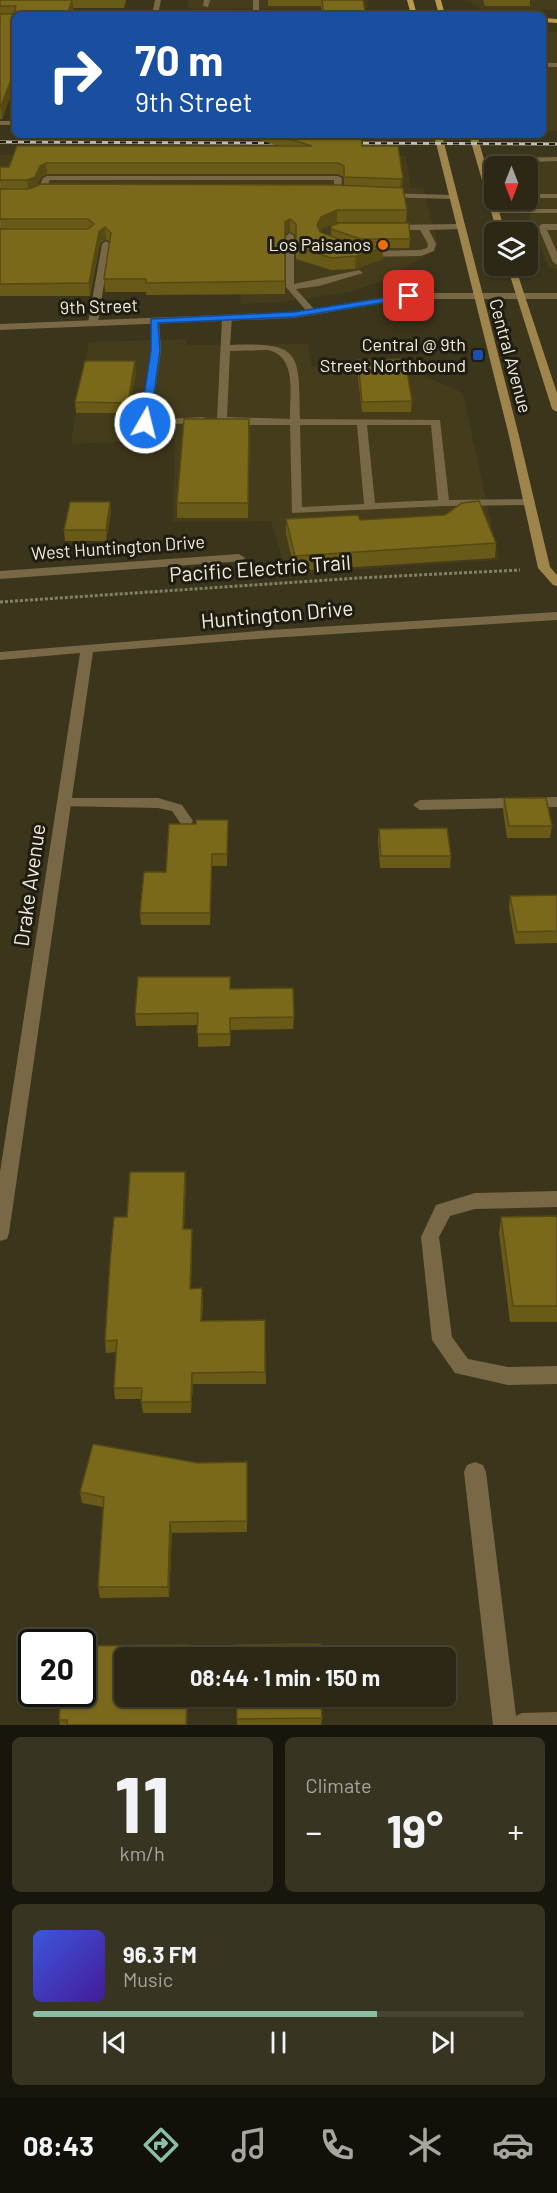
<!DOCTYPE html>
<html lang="en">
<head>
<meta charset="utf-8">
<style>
  body { margin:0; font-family:Barlow,sans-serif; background:#383422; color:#f1f3f6; height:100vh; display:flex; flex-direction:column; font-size:22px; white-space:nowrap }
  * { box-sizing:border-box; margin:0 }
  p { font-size:20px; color:#a6a6a0 }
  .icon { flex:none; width:33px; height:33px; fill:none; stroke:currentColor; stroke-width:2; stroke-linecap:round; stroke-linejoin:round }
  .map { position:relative; height:1725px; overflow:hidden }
  .drawer { display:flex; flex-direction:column; gap:12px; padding:12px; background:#18160c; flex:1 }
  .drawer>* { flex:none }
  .hud { position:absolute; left:12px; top:12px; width:534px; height:126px; border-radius:9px; box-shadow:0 2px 4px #0004,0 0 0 2px #484434; background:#1a4fa0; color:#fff; overflow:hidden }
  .needle { width:39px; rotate:180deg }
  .buttons { position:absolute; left:484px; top:156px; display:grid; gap:12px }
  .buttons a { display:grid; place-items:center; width:54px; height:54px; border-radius:9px; background:#2c2815; box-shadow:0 2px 4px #0004,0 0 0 2px #484434; font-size:30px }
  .speed { position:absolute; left:18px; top:1629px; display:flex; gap:12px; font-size:30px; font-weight:700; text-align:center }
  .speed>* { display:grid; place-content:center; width:78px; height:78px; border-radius:50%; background:#2c2815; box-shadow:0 2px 4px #0004,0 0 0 2px #484434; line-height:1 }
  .speed .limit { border:3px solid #111; border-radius:9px; background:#fff; color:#111 }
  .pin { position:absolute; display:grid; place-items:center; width:51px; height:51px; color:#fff; margin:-26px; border-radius:12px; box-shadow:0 3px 9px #0006 }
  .me { position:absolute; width:66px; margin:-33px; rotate:8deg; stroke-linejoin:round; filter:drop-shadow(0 0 4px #0008) }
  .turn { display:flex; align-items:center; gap:21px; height:126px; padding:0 24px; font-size:27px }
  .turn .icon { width:78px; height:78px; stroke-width:2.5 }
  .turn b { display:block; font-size:42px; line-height:51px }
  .big { font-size:45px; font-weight:700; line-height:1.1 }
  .drawer .tile { flex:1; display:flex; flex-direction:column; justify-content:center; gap:9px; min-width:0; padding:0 21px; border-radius:9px; background:#383422 }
  .drawer .dial { align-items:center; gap:0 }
  .dial b { font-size:78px; line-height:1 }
  .song { display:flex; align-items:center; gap:18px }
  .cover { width:72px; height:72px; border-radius:9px; background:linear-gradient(135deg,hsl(230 70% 55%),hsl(260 70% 35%)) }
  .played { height:6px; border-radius:3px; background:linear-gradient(90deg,#8abfa5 70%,#484434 70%) }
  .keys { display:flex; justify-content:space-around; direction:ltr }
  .heat { display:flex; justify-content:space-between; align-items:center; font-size:33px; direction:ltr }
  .drawer .tiles { flex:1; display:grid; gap:12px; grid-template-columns:1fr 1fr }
  .tile:last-child { grid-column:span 2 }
  .trip { position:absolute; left:114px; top:1647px; width:342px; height:60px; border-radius:9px; background:#2c2815; box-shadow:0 2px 4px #0004,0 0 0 2px #484434; font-weight:700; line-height:60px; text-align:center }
  .tab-bar { display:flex; height:96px; justify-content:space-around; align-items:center; background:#121008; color:#a6a6a0 }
  .tab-bar .icon { width:42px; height:42px }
  .tab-bar .current { color:#8abfa5 }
  .tab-bar b { font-size:27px; color:#f1f3f6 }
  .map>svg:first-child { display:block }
  .built { fill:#443c1b }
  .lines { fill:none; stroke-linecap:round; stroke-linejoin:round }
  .path { stroke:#837f6a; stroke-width:3; stroke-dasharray:3 2; stroke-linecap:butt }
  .service { fill:#796845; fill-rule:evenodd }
  .minor { fill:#796845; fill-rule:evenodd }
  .tertiary { fill:#796845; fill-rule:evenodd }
  .secondary { fill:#9f844b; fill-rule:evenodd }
  .primary { fill:#bc994e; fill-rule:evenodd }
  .rail-casing { stroke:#c5c2b0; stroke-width:3 }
  .rail { stroke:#1f1d12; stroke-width:2; stroke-dasharray:6; stroke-linecap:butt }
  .wall { fill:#695a17; fill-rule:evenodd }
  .shaded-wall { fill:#554a13 }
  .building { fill:#7a691b; stroke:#554a13; stroke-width:1.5 }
  .route { fill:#1a73e8; stroke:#114b97; stroke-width:1.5 }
  .food-dot { fill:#e8710a; stroke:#1f1d12; stroke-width:2 }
  .transit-dot { fill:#1a4fb4; stroke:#1f1d12; stroke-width:2 }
  .labels { text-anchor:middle; stroke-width:6; stroke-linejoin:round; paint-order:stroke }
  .far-poi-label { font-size:18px; fill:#eeebdc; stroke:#1f1d12; text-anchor:end }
  .far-street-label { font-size:18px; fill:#eeebdc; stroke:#1f1d12 }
  .street-label { font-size:21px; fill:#eeebdc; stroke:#1f1d12 }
</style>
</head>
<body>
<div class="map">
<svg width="557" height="1725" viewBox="0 0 557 1725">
  <rect width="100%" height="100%" fill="#3b351c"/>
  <path class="built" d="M188,0H368V8L195,9L188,8Z
    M465,0H557V10H482Z
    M543,32H557V131H543Z
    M0,155L406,156L411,188H423L438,245L425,256L384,280L353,291L282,302L240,304L243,273L115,241H0Z
    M524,156H557V270L548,267L524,200H528V166H514V160Z
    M186,339L187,345L308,344L312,367L403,366L463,393L499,560L287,574L271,521L173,522L175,439L74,444L71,440L89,342Z"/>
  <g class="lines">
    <path class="path" d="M0,602L358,578L520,570"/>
    <path class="service" d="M204,0H210L208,7L203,6Z
      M253,0H259V15H253Z
      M543,63H557V67H543Z
      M0,121H15V125H0Z
      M557,157V161L528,162V167L521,166L519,162L527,158Z
      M47,176H338L342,178L341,190L355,193L351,195L334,194V180H50C39,204 22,198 0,198V194H29L38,190L43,178Z
      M528,178L534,180L538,194H557V198H532Z
      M384,193L453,195L457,197L453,199L381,197V193Z
      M491,209H557V213H491Z
      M459,224L463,227L462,229L429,230L436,244L434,251L421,256L363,257L359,254L363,251L420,250L427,248L428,244L420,230H390L386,227L387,225Z
      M542,224H557V230H547L557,252V265L553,262L538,227Z
      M290,233L294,236V284L359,270L363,273L319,286L296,289L315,310V314H309L286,287V236Z
      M106,241L110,244L98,323L93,326L88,323L102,244Z
      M227,315L232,318L230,345C302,342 299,353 300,419L440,420L449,500L529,499L535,502L529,505L444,506L292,513L290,425H238L217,419L222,318ZM268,350C298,357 289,395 290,419L227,417L230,351ZM300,425H357L364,504L302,507ZM367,425H431L438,500L375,503Z
      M151,319L159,321L161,350L151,420L202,417L206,418V422L145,426L140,423L151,350Z
      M557,797V807L420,810L413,805L420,800Z
      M64,798H158L182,805L193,821L191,824H181L172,811L158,808L59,806L57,803Z
      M557,1191V1207L475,1209L450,1216L439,1237L452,1337L468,1359L508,1367L557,1366V1384L508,1385L455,1373L432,1340L421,1237L436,1205L475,1193Z
      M475,1462L483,1465L486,1472L516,1716L522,1713L557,1712V1725H493L464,1472L467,1465Z"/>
    <path class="minor" d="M155,0H161L158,15H152Z
      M239,554L245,558L243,561L0,579V571Z
      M557,612V620L270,638L93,652L9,1233L7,1239L0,1241V1172L80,653L0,660V652L270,630Z"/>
    <path class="tertiary" d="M409,293H557V299H409L294,318L0,330V324L294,312Z"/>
    <path class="secondary" d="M434,135H442L519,436L550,567L557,575V586L553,585L538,568L509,436Z
      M469,135H477L505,232H497Z
      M507,266H515L557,393V412L552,409Z"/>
    <path class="primary" d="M407,0H413L417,15H411Z
      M435,0H441L445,15H439Z
      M543,18L557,19V23L543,22Z"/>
    <g class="rail-casing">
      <path id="rail" d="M0,142L285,143
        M345,143L557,144"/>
    </g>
    <use href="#rail" class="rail"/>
  </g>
  <path class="wall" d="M0,0H126L124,8H74L15,15V84L2,119H0Z
    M268,0H363L366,15H322L321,6H268Z
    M483,0H530V6H485Z
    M244,135H361L362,146L403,178L402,188L407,210L406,222H337L321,229L320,231V232L331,236V229L410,239L409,248H383V259L355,269L331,270L296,259V236L290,231L285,234V294L146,295V292H105L104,279L110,242L106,239L100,244L90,296H0V167H9L17,146H278ZM47,174H338L344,177V185H37L41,177Z
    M358,360L412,401L411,412H362L357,370Z
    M136,371L128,413H76L75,402Z
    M250,433L248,518H177V503Z
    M110,502L111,513L106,541H65L64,530Z
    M286,519L360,520L496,543L495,558L295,571L286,534Z
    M504,798L552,826L550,838H507L503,810Z
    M228,820L227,866H212L210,925H141L140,913L196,824Z
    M379,829L451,856L450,868H380L378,841Z
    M557,895V943L515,944L509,908L510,896Z
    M231,989L294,1017L293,1029L231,1030L230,1046L198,1047V1025L136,1026L135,1014Z
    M185,1172L186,1184L184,1229L192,1241L191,1288L203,1300L202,1321L265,1320L266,1384H193L191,1413H143L141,1399H115L114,1388L116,1352L106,1353L105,1341L127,1217Z
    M557,1216V1322H510L499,1233L501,1217Z
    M247,1462V1532L172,1533L169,1597L100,1598L98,1587L103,1507L82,1503L80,1492L198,1463Z
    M189,1645L190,1658H124V1696H188L187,1725H60L59,1720L61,1694H82V1646Z
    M236,1696L322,1718L321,1725H237Z"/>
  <path class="shaded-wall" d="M72,0L74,8L71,15H67Z
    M15,70V84L2,119L1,108Z
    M46,163L47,174L41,177L36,188L29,192L27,180L40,166Z
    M403,178L402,189L400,190L401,179Z
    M337,210V222L321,229L317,237V225L321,217Z
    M290,219V231L285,234V222Z
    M105,227L106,239L100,244L90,296L89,283L99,232Z
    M383,247V259L355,269L356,256Z
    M135,361L136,371L128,413V403Z
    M110,502L111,513L106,541V530Z
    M212,854V866L210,925V913Z
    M185,1172L186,1184L183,1241V1229Z
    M192,1229V1241L191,1300L190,1289Z
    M202,1288L203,1300L201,1333V1321Z
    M192,1373L193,1384L191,1413V1402Z
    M170,1522L172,1533L169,1597L168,1587Z
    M187,1696H188L187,1725H186Z"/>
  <path class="building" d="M0,0H72L67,15H15V70L0,108V14H14L16,6H0Z
    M322,0H363L366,15H324Z
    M277,135H361L362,146H398L403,178L401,179L344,177V166L338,163H46L40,166L35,177L27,180H0V167H9L17,146H312Z
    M41,184L337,185L403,188L407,210H337L321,217L317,225L320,232L359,247H383L356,256L332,258L296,247V224L290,219L285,222V281L146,283V279H104L111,233L105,227L99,232L89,283L0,284V229H88L94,224L88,219H0V189H29Z
    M339,223H409L410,239H361L331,229V226Z
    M405,359L412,401L362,402L358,360Z
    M85,361H135L128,403L75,402Z
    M184,419H249L248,503H177Z
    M479,501L496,543L295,556L286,519L358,515L360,520L445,515L462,503Z
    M70,502H110L106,530H64Z
    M504,798H546L552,826H509Z
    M196,820H228L227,854H212L210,913H140L144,872H166L169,824H196Z
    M447,828L451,856H381L379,829Z
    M557,895V931L517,932L510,896Z
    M138,977H230V989L293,988L294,1017L230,1018V1034H197L198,1013L135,1014Z
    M130,1172H185L183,1229H192L190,1289L202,1288L201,1321L265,1320V1372L192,1373L191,1402H141L142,1388H114L117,1340L105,1341L110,1262L114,1217H127Z
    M557,1216V1306H513L501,1217Z
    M93,1444L198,1463L247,1462V1521L170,1522L168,1587H98L104,1497L80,1492Z
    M320,1644V1658H235V1645Z
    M189,1645L188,1658H124V1696H187L186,1725H67V1720H59L61,1694H82V1646Z
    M236,1696H321L322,1718L237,1719Z"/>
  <path class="route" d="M409,294L413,296L412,298L294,317L158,323L160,350L150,423L145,425L140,423L151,350V319L294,312Z"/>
  <circle class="food-dot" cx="383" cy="245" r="6"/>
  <rect class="transit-dot" x="472" y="349" width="12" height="12" rx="3"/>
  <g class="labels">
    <g class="far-poi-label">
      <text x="371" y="251">Los Paisanos</text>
      <text x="466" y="351">Central @ 9th<tspan x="466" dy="21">Street Northbound</tspan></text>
    </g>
    <g class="far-street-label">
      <text transform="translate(99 307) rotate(-2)" y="6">9th Street</text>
      <text transform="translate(510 356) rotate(75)" y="6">Central Avenue</text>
      <text transform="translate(118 548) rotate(-4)" y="6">West Huntington Drive</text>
    </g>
    <g class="street-label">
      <text transform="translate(260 569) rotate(-4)" y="7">Pacific Electric Trail</text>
      <text transform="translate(277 615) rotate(-5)" y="7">Huntington Drive</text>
      <text transform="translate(30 885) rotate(-82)" y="7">Drake Avenue</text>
    </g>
  </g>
</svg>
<div class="buttons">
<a><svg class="needle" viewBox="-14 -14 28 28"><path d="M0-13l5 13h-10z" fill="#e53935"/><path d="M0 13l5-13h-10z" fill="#a6a6a0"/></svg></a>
<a><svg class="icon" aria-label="layers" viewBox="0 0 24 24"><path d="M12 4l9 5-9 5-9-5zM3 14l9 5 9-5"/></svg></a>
</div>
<div class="speed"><div class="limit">20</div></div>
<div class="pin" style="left:409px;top:296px;background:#d93025"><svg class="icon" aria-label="arrive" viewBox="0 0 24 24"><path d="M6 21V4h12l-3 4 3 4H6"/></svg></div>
<svg class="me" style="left:145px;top:423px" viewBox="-20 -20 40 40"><circle r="17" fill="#1a73e8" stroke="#fff" stroke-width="3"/><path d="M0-11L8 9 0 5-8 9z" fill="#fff"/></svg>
<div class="trip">08:44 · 1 min · 150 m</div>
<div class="hud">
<div class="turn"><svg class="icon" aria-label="right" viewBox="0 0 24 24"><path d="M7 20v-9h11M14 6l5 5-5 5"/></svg><div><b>70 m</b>9th Street</div></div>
</div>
</div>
<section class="drawer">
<div class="tiles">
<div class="tile dial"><b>11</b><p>km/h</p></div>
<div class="tile"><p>Climate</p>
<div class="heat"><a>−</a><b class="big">19°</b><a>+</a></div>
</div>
<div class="tile">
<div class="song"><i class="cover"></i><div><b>96.3 FM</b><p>Music</p></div></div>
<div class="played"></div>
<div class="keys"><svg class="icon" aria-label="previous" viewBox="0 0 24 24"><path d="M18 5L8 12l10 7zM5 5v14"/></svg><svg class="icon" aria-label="pause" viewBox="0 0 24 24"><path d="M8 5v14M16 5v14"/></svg><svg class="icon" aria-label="next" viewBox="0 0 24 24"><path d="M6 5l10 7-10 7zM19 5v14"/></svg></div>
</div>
</div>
</section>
<nav class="tab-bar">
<b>08:43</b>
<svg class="icon current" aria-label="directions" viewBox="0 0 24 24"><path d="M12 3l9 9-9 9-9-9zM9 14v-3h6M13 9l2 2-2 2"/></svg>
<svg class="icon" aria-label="music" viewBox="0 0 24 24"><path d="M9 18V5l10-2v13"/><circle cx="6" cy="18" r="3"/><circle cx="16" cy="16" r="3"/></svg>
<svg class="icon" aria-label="phone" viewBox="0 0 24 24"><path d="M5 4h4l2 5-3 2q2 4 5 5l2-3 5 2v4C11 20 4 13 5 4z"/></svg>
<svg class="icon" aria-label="climate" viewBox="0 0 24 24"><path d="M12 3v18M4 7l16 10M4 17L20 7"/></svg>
<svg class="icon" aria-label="car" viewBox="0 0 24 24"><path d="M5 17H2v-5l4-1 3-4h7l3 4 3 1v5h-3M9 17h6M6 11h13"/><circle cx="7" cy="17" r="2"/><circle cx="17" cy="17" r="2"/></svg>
</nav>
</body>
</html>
